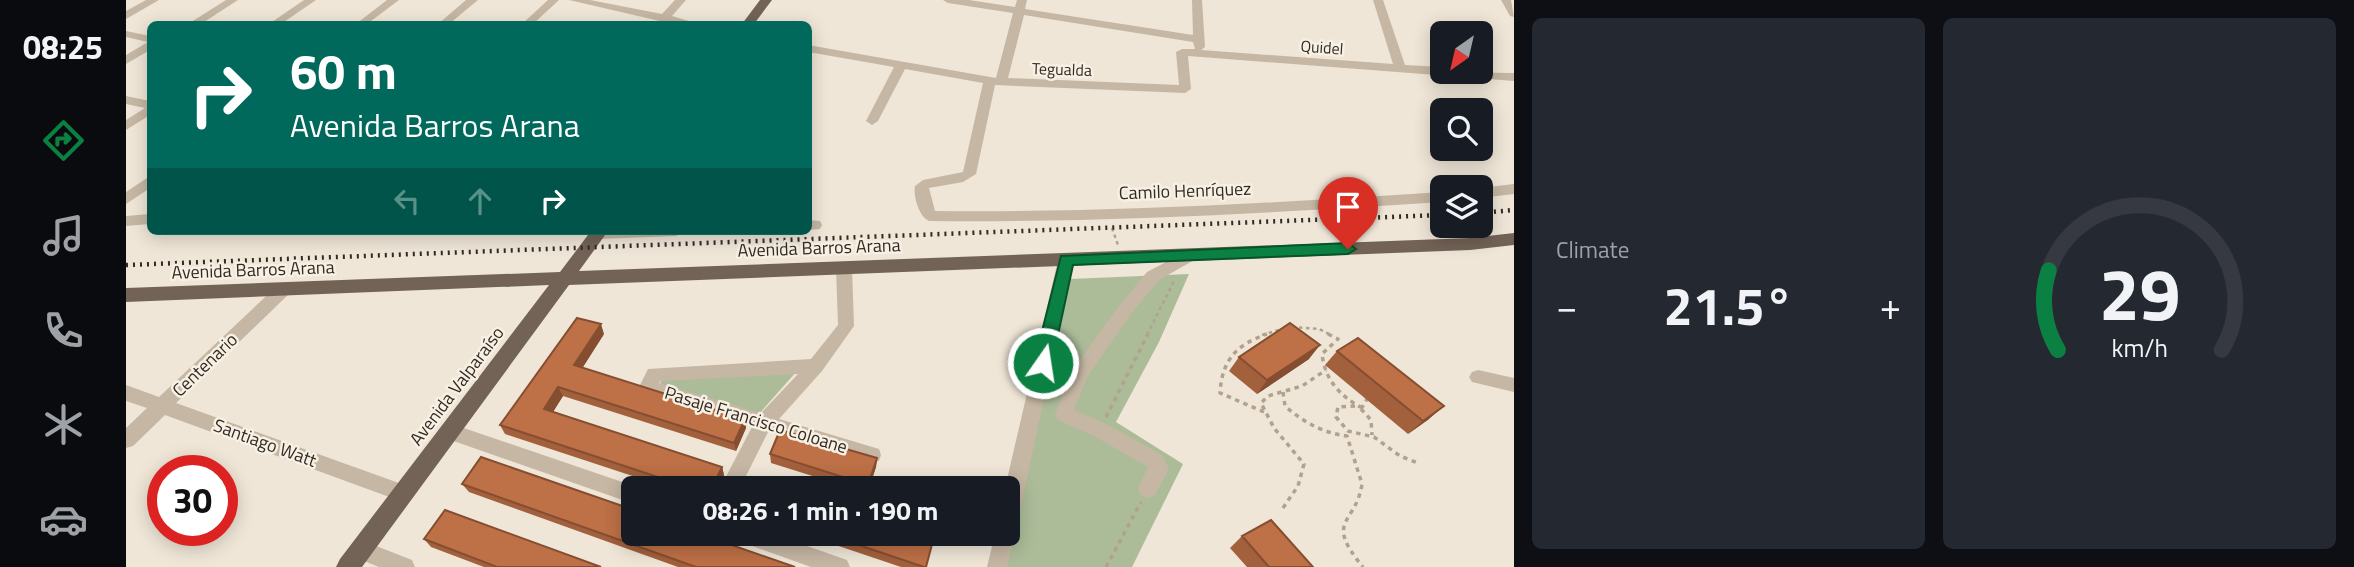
<!DOCTYPE html>
<html lang="en">
<head>
<meta charset="utf-8">
<style>
  body { margin:0; font-family:"Titillium Web",sans-serif; background:#242831; color:#f1f3f6; height:100vh; display:flex; flex-direction:column; font-size:26px; white-space:nowrap }
  * { box-sizing:border-box; margin:0 }
  p { font-size:23px; color:#9ea1a6 }
  .icon { flex:none; width:38px; height:38px; fill:none; stroke:currentColor; stroke-width:2; stroke-linecap:round; stroke-linejoin:round }
  .map { position:relative; flex:1; overflow:hidden }
  .drawer { display:flex; flex-direction:column; gap:18px; padding:18px; background:#0d0f14; width:840px }
  .drawer>* { flex:none }
  .guide { position:absolute; left:21px; top:21px; width:665px; height:214px; border-radius:10px; box-shadow:0 4px 18px #0003; background:#00695c; color:#fff; overflow:hidden }
  .needle { width:46px; rotate:214deg }
  .buttons { position:absolute; left:1304px; top:21px; display:grid; gap:14px }
  .buttons a { display:grid; place-items:center; width:63px; height:63px; border-radius:10px; background:#171b24; box-shadow:0 4px 18px #0003; font-size:35px }
  .speed { position:absolute; left:21px; top:455px; display:flex; gap:14px; font-size:35px; font-weight:700; text-align:center }
  .speed>* { display:grid; place-content:center; width:91px; height:91px; border-radius:50%; background:#171b24; box-shadow:0 4px 18px #0003; line-height:1 }
  .speed .limit { border:10px solid #d22; background:#fff; color:#111 }
  .pin { position:absolute; display:grid; place-items:center; width:60px; height:60px; color:#fff; margin:-72px -30px; border-radius:50% 50% 50% 0; rotate:-45deg; box-shadow:0 0 7px #0007 }
  .pin .icon { rotate:45deg }
  .me { position:absolute; width:77px; margin:-38px; rotate:13deg; stroke-linejoin:round; filter:drop-shadow(0 0 5px #0008) }
  .turn { display:flex; align-items:center; gap:24px; height:147px; padding:0 28px; font-size:32px }
  .turn .icon { width:91px; height:91px; stroke-width:2.5 }
  .turn b { display:block; font-size:49px; line-height:60px }
  .lanes { display:flex; align-items:center; height:66px; padding:0 28px; background:#0003; justify-content:center; gap:35px; direction:ltr }
  .lanes .off { opacity:.35 }
  .big { font-size:52px; font-weight:700; line-height:1.1 }
  .drawer .card { flex:1; display:flex; flex-direction:column; justify-content:center; gap:10px; min-width:0; padding:0 24px; border-radius:10px; background:#242831 }
  .drawer .dial { align-items:center; gap:0 }
  .dial svg { height:182px; overflow:visible; fill:none; stroke:#363941; stroke-width:7; stroke-linecap:round; text-anchor:middle }
  .dial text { fill:#f1f3f6; stroke:none }
  .heat { display:flex; justify-content:space-between; align-items:center; font-size:38px; direction:ltr }
  .drawer .tiles { flex:1; display:grid; gap:18px; grid-template-columns:repeat(2,1fr) }
  .trip { position:absolute; left:495px; top:476px; width:399px; height:70px; border-radius:10px; background:#171b24; box-shadow:0 4px 18px #0003; font-weight:700; line-height:70px; text-align:center }
  main { display:flex; flex:1; min-height:0 }
  .tab-bar { display:flex; flex-direction:column; width:126px; justify-content:space-around; align-items:center; background:#090b0e; color:#9ea1a6 }
  .tab-bar .icon { width:49px; height:49px }
  .tab-bar .selected { color:#0b8043 }
  .tab-bar b { font-size:32px; color:#f1f3f6 }
  .map>svg:first-child { display:block }
  .green { fill:#acbc99 }
  .lines { fill:none; stroke-linecap:round; stroke-linejoin:round }
  .path-far1 { stroke:#b1a18f; stroke-width:2.5; stroke-dasharray:3.5 3.5; stroke-linecap:butt }
  .path { stroke:#b1a18f; stroke-width:3.5; stroke-dasharray:4.5 4.5; stroke-linecap:butt }
  .minor { fill:#c6b7a4; fill-rule:evenodd }
  .major { fill:#736357; fill-rule:evenodd }
  .rail { stroke:#322b25; stroke-width:4.5; stroke-dasharray:2 5; stroke-linecap:butt }
  .wall { fill:#a3603c }
  .shaded-wall { fill:#854e31 }
  .building { fill:#be7046; stroke:#854e31; stroke-width:2 }
  .route { fill:#0b8043; stroke:#07532c; stroke-width:2 }
  .labels { text-anchor:middle; stroke-width:5; stroke-linejoin:round; paint-order:stroke }
  .far-street-label { font-size:16px; fill:#322b25; stroke:#f7f0e3 }
  .street-label { font-size:18px; fill:#322b25; stroke:#f7f0e3 }
</style>
</head>
<body>
<main>
<nav class="tab-bar">
<b>08:25</b>
<svg class="icon selected" aria-label="directions" viewBox="0 0 24 24"><path d="M12 3l9 9-9 9-9-9zM9 14v-3h6M13 9l2 2-2 2"/></svg>
<svg class="icon" aria-label="music" viewBox="0 0 24 24"><path d="M9 18V5l10-2v13"/><circle cx="6" cy="18" r="3"/><circle cx="16" cy="16" r="3"/></svg>
<svg class="icon" aria-label="phone" viewBox="0 0 24 24"><path d="M5 4h4l2 5-3 2q2 4 5 5l2-3 5 2v4C11 20 4 13 5 4z"/></svg>
<svg class="icon" aria-label="climate" viewBox="0 0 24 24"><path d="M12 3v18M4 7l16 10M4 17L20 7"/></svg>
<svg class="icon" aria-label="car" viewBox="0 0 24 24"><path d="M5 17H2v-5l4-1 3-4h7l3 4 3 1v5h-3M9 17h6M6 11h13"/><circle cx="7" cy="17" r="2"/><circle cx="17" cy="17" r="2"/></svg>
</nav>
<div class="map">
<svg width="1388" height="567" viewBox="0 0 1388 567">
  <rect width="100%" height="100%" fill="#efe6d7"/>
  <path class="green" d="M1063,274L1033,342L990,422L1057,464L1006,567H873L909,414L932,340L944,279Z
    M671,371L633,414L535,384L534,382L538,378Z"/>
  <g class="lines">
    <path class="path-far1" d="M986,228L992,245
      M1166,327L1193,329L1205,335
      M1021,335L1049,279
      M1136,335L1156,329"/>
    <path class="path" d="M1202,334L1212,339L1196,354C1199,380 1214,396 1236,408
      M1157,392L1159,406C1177,422 1197,433 1221,436L1236,484C1230,525 1197,519 1237,567
      M1229,406L1212,407L1210,417L1222,431L1248,437L1274,456L1292,463
      M1235,409L1245,420L1246,435
      M1235,409L1241,399
      M1138,412L1094,393C1096,360 1110,345 1141,334
      M980,417L1022,334
      M1157,508L1172,486L1178,464L1148,428L1135,403L1142,396L1176,386L1200,370
      M980,567L1015,502"/>
    <path class="minor" d="M20,0H33L0,19V11Z
      M100,0H112L75,24H62Z
      M178,0H190L155,24H143Z
      M261,0H273L241,24H230Z
      M340,0H352L323,24H312Z
      M422,0H433L407,24H396Z
      M443,0H464L536,14L549,0H560L546,16L573,24L538,22Z
      M817,0H843L889,7L891,0H901L899,9L1067,35L1066,0H1076L1079,47L1075,50L1267,64L1247,0H1257L1279,65L1316,67V72L1388,73V81L1062,56L1065,89L1059,93L869,85L850,174L837,182L803,188L809,211C978,213 1147,203 1316,192V202C1145,213 974,223 803,221C793,217 787,196 789,186L797,180L837,172L857,83L779,69L752,121L746,125L740,121L768,67L682,52V45L870,78L887,13L822,3ZM898,15L1067,42L1069,49H1056L1050,52L1053,85L882,78Z
      M1375,0H1385L1388,17L1384,16Z
      M0,31L24,36V50L0,64V55L22,42L0,37Z
      M0,96L24,101V115L0,130V120L19,108L0,104Z
      M24,176V188L0,204V192Z
      M1388,184V194L1354,198V188Z
      M24,214V224L0,226V216Z
      M682,220L694,221L696,225L694,229L682,230Z
      M466,231H557L550,236L472,239L467,238Z
      M1065,249L1073,255L1070,259L1033,280L1005,314L961,377L948,410L980,424L1036,455L1043,469L1029,495L1022,498L1015,495L1012,489L1022,467L968,436L932,420L929,414L947,369L993,306L1021,272Z
      M940,254L948,260L892,519L886,527L889,534L881,567H861L869,534H882V488H879L932,260Z
      M718,262L726,268L728,326L696,371L653,419L753,449L755,455L753,461L746,463L642,432L614,488H594L626,427L516,392L513,387L522,369L685,359L712,325L710,268ZM672,374L635,413L533,383L534,381Z
      M158,283L164,285L166,289L164,293L50,403L284,487L287,493L284,499L277,502L39,415L7,446L0,448V428L21,408L0,401V385L33,397L152,285Z
      M1352,370L1388,378V392L1346,382L1343,377L1346,372Z
      M323,423L508,486L514,488H508V504L316,437L314,431L316,425Z
      M609,534H647L721,560L724,567H685L612,541Z
      M235,540L286,560L289,567H253L228,557L225,550L228,543Z"/>
    <path class="major" d="M634,0H646L628,24H616Z
      M465,231H482L453,271L1344,238L1388,233V245L1344,250L443,285L236,567H210L214,559L423,285L0,302V288L434,272Z"/>
    <path class="rail" d="M1354,213L1388,210
      M0,265L1316,215"/>
  </g>
  <path class="wall" d="M478,334L456,368L619,419L620,428L610,451L437,396L427,412L596,467L598,475L592,488H543L379,434L374,425Z
    M1211,351L1303,419L1282,434L1199,365Z
    M1113,357L1183,359L1131,394L1103,371Z
    M644,454L751,458L750,467L743,488H725L645,463Z
    M336,484L669,567H552L343,492Z
    M677,534H799L800,567H775Z
    M1116,536L1187,567H1121L1104,548Z
    M298,539L475,567H358L305,547Z"/>
  <path class="shaded-wall" d="M475,324L478,334L452,375L448,365Z
    M1194,345L1183,359L1131,394L1141,380Z
    M432,387L437,396L423,418L418,409Z
    M1318,406L1303,419L1282,434L1297,421Z
    M619,419L620,428L610,451L608,443Z
    M751,458L750,467L743,488H742Z
    M596,467L598,475L592,488H586Z"/>
  <path class="building" d="M451,318L475,324L448,365L619,419L608,443L432,387L418,409L596,467L586,488H565L374,425Z
    M1164,323L1194,345L1141,380L1113,357Z
    M1232,338L1318,406L1297,421L1211,351Z
    M654,430L751,458L742,485L644,454Z
    M355,457L508,510V534H574L669,567H570L336,484Z
    M625,477L660,488H621Z
    M319,510L475,567H371L298,539Z
    M1145,520L1187,567H1143L1116,536Z
    M700,534H799L808,537L800,567H798Z"/>
  <path class="route" d="M1222,243L1230,249L1222,254L947,265L926,363L923,368H911L908,363L935,256Z"/>
  <g class="labels">
    <g class="far-street-label">
      <text transform="translate(1196 47) rotate(4)" y="6">Quidel</text>
      <text transform="translate(936 69) rotate(2)" y="6">Tegualda</text>
    </g>
    <g class="street-label">
      <text transform="translate(1059 191) rotate(-2)" y="6">Camilo Henríquez</text>
      <text transform="translate(693 248) rotate(-2)" y="6">Avenida Barros Arana</text>
      <text transform="translate(127 270) rotate(-2)" y="6">Avenida Barros Arana</text>
      <text transform="translate(79 365) rotate(-44)" y="6">Centenario</text>
      <text transform="translate(331 386) rotate(-53)" y="6">Avenida Valparaíso</text>
      <text transform="translate(630 420) rotate(17)" y="6">Pasaje Francisco Coloane</text>
      <text transform="translate(139 443) rotate(20)" y="6">Santiago Watt</text>
    </g>
  </g>
</svg>
<div class="buttons">
<a><svg class="needle" viewBox="-14 -14 28 28"><path d="M0-13l5 13h-10z" fill="#e53935"/><path d="M0 13l5-13h-10z" fill="#9ea1a6"/></svg></a>
<a><svg class="icon" aria-label="search" viewBox="0 0 24 24"><circle cx="10" cy="10" r="6"/><path d="M15 15l6 6"/></svg></a>
<a><svg class="icon" aria-label="layers" viewBox="0 0 24 24"><path d="M12 4l9 5-9 5-9-5zM3 14l9 5 9-5"/></svg></a>
</div>
<div class="speed"><div class="limit">30</div></div>
<div class="pin" style="left:1222px;top:249px;background:#d93025"><svg class="icon" aria-label="arrive" viewBox="0 0 24 24"><path d="M6 21V4h12l-3 4 3 4H6"/></svg></div>
<svg class="me" style="left:917px;top:363px" viewBox="-20 -20 40 40"><circle r="17" fill="#0b8043" stroke="#fff" stroke-width="3"/><path d="M0-11L8 9 0 5-8 9z" fill="#fff"/></svg>
<div class="trip">08:26 · 1 min · 190 m</div>
<div class="guide">
<div class="turn"><svg class="icon" aria-label="right" viewBox="0 0 24 24"><path d="M7 20v-9h11M14 6l5 5-5 5"/></svg><div><b>60 m</b>Avenida Barros Arana</div></div>
<div class="lanes"><svg class="icon off" aria-label="left" viewBox="0 0 24 24"><path d="M17 20v-9H6M10 6l-5 5 5 5"/></svg><svg class="icon off" aria-label="ahead" viewBox="0 0 24 24"><path d="M12 20V5M6 11l6-6 6 6"/></svg><svg class="icon" aria-label="right" viewBox="0 0 24 24"><path d="M7 20v-9h11M14 6l5 5-5 5"/></svg></div>
</div>
</div>
<section class="drawer">
<div class="tiles">
<div class="card"><p>Climate</p>
<div class="heat"><a>−</a><b class="big">21.5°</b><a>+</a></div>
</div>
<div class="card dial"><svg viewBox="0 0 100 80">
<path d="M14 69A42 42 0 1 1 86 69"/>
<path d="M14 69A42 42 0 0 1 10 34" stroke="#0b8043"/>
<text x="50" y="56" font-size="32" font-weight="700">29</text>
<text x="50" y="72" font-size="11">km/h</text>
</svg></div>
</div>
</section>
</main>
</body>
</html>
